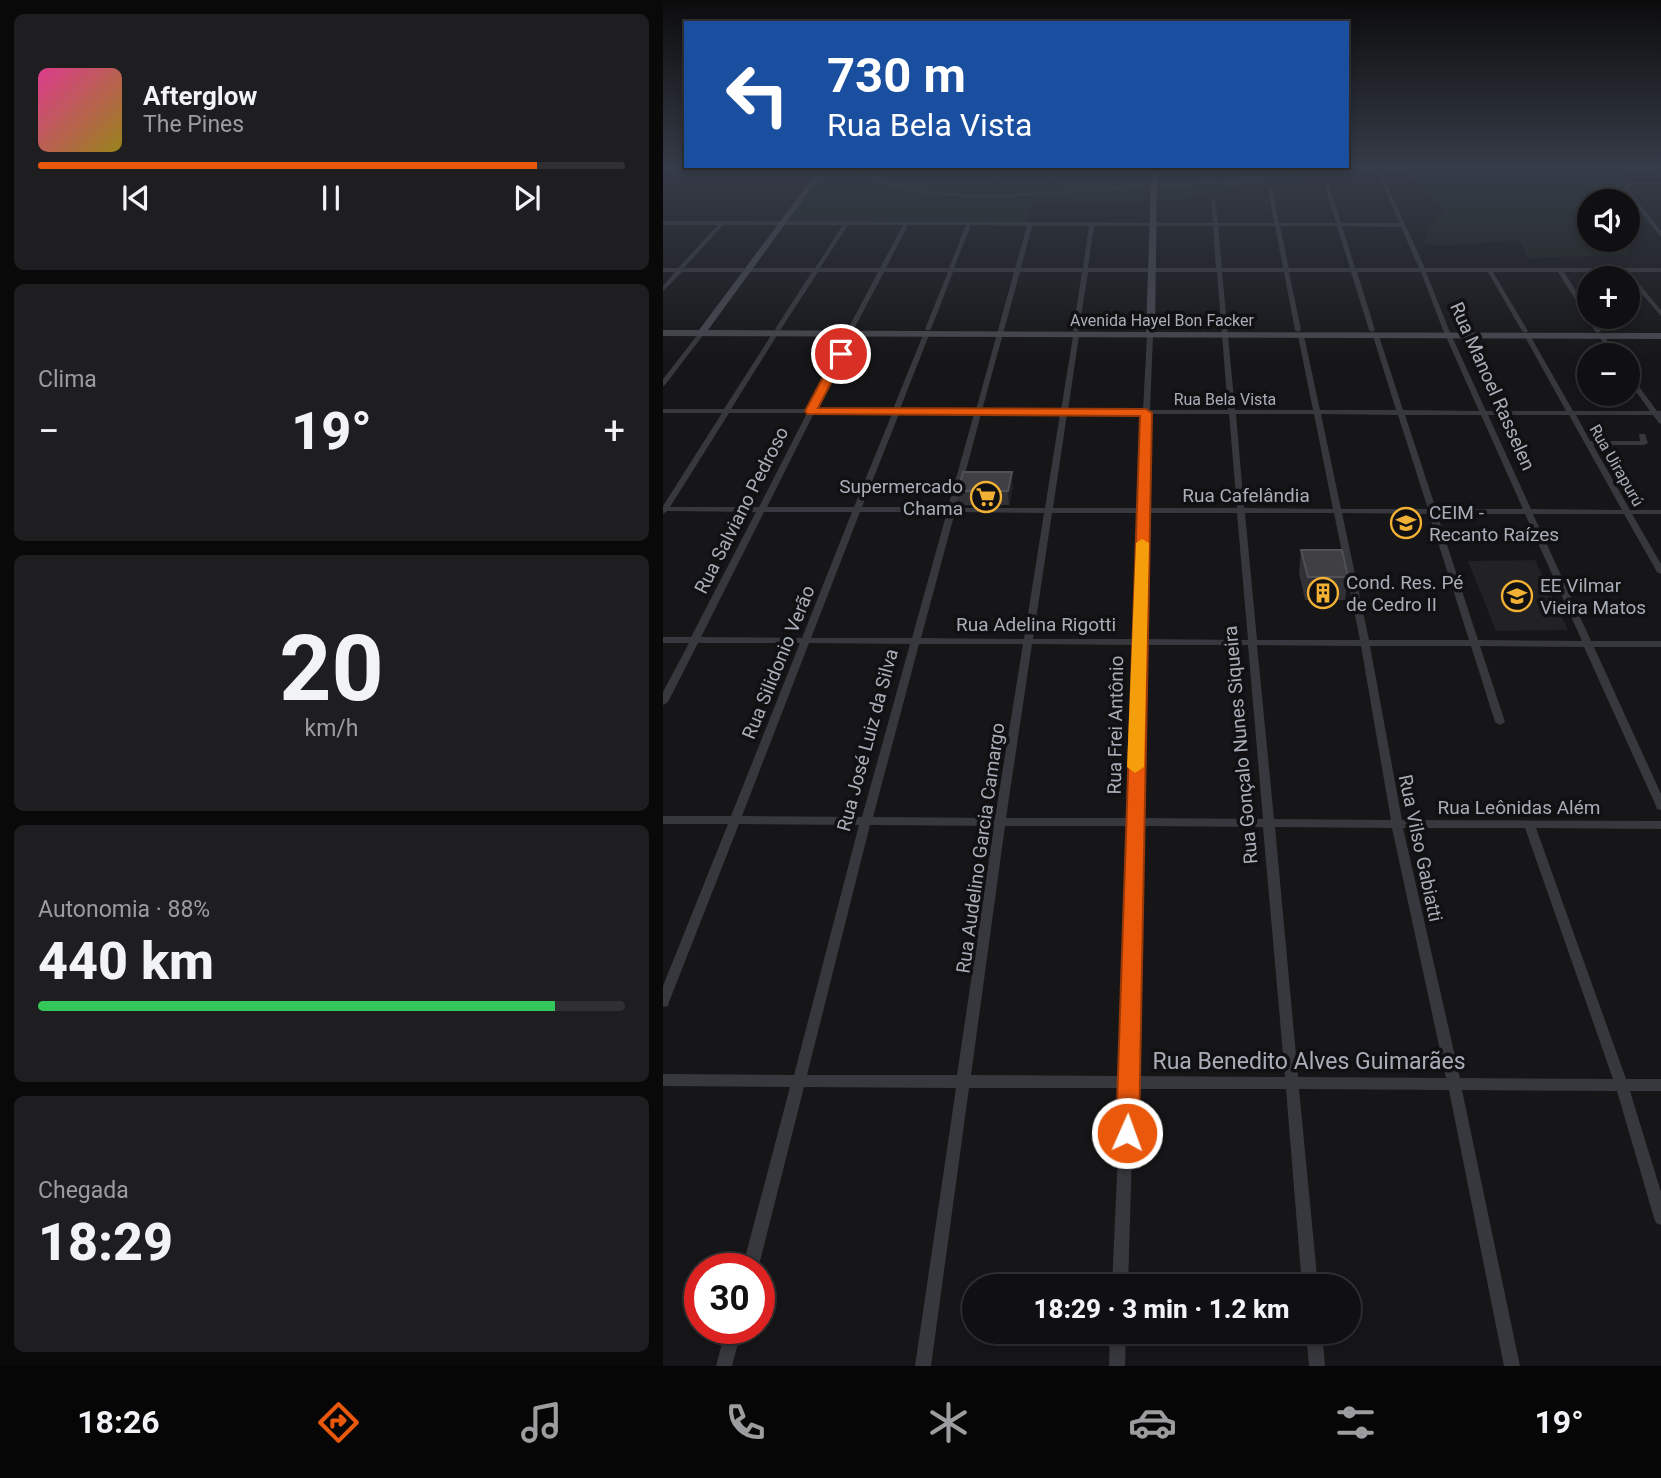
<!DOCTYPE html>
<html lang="pt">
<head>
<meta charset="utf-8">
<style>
  body { margin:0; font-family:Roboto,sans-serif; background:#1e1e20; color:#f1f3f6; height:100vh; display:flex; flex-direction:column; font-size:26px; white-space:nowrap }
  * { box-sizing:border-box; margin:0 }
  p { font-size:23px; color:#9c9d9f }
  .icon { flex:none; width:38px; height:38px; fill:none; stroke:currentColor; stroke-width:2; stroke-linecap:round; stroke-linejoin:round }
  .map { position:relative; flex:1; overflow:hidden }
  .details { display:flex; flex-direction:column; gap:14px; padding:14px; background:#09090a; width:663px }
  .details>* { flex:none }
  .hud { position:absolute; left:21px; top:21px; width:665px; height:147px; border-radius:0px; box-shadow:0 4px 10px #0003,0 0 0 2px #303032; background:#1a4fa0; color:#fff; overflow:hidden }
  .fabs { position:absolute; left:914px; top:189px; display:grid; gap:14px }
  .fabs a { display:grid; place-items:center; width:63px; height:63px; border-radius:50%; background:#101012; box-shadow:0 4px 10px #0003,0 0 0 2px #303032; font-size:35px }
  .speed { position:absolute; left:21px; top:1253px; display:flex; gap:14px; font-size:35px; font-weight:700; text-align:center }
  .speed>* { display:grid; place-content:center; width:91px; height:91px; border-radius:50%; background:#101012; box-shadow:0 4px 10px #0003,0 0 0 2px #303032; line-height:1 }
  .speed .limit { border:10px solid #d22; background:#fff; color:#111 }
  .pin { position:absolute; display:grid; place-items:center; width:60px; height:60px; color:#fff; margin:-30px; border:4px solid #fff; border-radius:50%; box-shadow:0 2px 7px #0007 }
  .me { position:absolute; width:77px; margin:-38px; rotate:2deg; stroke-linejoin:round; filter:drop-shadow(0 0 5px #0008) }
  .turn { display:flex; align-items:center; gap:24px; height:147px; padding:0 28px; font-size:32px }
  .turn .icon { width:91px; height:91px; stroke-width:2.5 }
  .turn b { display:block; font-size:49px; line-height:60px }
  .big { font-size:52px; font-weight:800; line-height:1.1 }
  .details .tile { flex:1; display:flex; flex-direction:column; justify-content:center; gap:10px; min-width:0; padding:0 24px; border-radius:10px; background:#1e1e20 }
  .details .dial { align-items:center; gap:0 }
  .dial b { font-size:91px; line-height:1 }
  .song { display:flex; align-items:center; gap:21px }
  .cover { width:84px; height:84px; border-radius:10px; background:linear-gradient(135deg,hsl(330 70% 55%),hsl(50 70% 35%)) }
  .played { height:7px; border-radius:4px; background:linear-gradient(90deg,#ea580c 85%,#303032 85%) }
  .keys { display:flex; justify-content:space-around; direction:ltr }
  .heat { display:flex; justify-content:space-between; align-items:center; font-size:38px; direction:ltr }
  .charge { height:10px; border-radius:5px; background:linear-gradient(90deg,#34c759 88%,#303032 0) }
  .trip { position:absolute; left:299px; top:1274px; width:399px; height:70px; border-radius:35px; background:#101012; box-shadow:0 4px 10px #0003,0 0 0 2px #303032; font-weight:800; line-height:70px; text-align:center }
  .menu { display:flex; height:112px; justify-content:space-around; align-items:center; background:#060607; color:#9c9d9f }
  .menu .icon { width:49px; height:49px }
  .menu .active { color:#ea580c }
  .menu b { font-size:32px; color:#f1f3f6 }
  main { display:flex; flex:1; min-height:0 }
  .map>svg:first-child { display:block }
  .built { fill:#222225 }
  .green { fill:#1c231d }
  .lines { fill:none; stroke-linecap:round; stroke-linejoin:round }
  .stream { stroke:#2c353c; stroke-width:2 }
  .street { fill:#37383d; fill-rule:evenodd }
  .secondary { fill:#45474d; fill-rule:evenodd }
  .wall { fill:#323236 }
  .shaded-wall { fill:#212124 }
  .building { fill:#3f3f44; stroke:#4f5156; stroke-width:2 }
  .route { fill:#ea580c; stroke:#983908; stroke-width:2 }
  .slow { fill:#f59e0b }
  .labels { text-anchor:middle; stroke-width:7; stroke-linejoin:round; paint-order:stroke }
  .far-street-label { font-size:16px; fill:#a8adb8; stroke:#111113 }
  .street-label { font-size:19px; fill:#a8adb8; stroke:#111113 }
  .poi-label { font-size:19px; fill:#a8adb8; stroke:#111113; text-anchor:start }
  .near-street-label { font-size:23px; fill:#a8adb8; stroke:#111113 }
</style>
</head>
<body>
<main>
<section class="details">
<div class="tile">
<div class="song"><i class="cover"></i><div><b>Afterglow</b><p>The Pines</p></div></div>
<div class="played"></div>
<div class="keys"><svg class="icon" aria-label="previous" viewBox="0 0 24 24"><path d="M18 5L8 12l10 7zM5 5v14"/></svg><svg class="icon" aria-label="pause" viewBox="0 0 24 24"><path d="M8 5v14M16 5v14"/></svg><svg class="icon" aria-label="next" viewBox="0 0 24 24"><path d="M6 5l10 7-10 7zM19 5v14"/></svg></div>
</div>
<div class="tile"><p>Clima</p>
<div class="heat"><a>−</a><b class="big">19°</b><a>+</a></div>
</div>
<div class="tile dial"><b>20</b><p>km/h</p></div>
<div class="tile"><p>Autonomia · 88%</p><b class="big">440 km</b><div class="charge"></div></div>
<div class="tile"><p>Chegada</p><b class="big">18:29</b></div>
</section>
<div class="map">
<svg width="998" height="1366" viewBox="0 0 998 1366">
  <rect width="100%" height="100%" fill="#161618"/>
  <path class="built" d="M872,560L905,630L833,631L805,561Z"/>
  <path class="green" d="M163,168H220L216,179L224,181L313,178L352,182L484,176L481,204H367L362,223L124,221Z
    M640,168H676L667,174L649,177L575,186L548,197L495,200V182L595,176Z
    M717,168H959L960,179L954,190L960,201H926V240H964L965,255L865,258L856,240L780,246L761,244L765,225L782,212L767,198L745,171L719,170Z"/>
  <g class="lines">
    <path class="stream" d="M179,168C203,177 226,185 251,190C326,204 406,190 482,186
      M501,186L623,176L666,168"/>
    <path class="street" d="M223,168H227L223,172L221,171Z
      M279,168H283L278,175L276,174Z
      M333,168H337L334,179L332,180L330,179Z
      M390,168H394L392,177L390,178L388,177Z
      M444,168H448V173H444Z
      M987,168H992L998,173V177Z
      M716,171L718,172L762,268H998V272H966L998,310V316L960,272H901L926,311V317H929L938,331L935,333L932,331L895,272H830L865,331L862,333L859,331L825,272H763L786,330L823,411H903L862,337L865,335L868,337L910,411H987L964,379V372L966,373L994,411H998V424L996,423L990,415H913L927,441H977L976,434H982L985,443L981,445H930L967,510H998V514H969L998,564V574L994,572L961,514H870L928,641H998V647H931L998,794V810L994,809L993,806L921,647L817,646L842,722L837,725L832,722L808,646H707L739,820L998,821V829L873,828L963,1079H998V1091H967L998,1192V1225L993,1223L991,1218L954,1091L799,1090L857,1366H841L786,1090L636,1089L655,1286H639L623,1089H471L465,1286H449L458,1088H306L268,1366H252L293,1088L141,1087L95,1269H79L127,1087L0,1086V1074L131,1075L196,825L76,824L6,1002L5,1006L0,1007V986L65,824H0V816H68L137,643H35L5,702L0,705V692L26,643H0V637H28L93,512L4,511L0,514V506L59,413H0V409H61L109,334L112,332L115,334L68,409H146L185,334L188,332L191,334L153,409H230L260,335L263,333L266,335L237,409L313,410L351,272H290L268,329L265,331L262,329L285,272H221L191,329L188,331L185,329L215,272H155L118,329L115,331L112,329L149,272H19L0,291V286L12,272H0V268H15L55,225H0V221L550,223L548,200L550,199L552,200L555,223H611L605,188L607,187L609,188L616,223H673L662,186L664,185L666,186L678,223H737L714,172ZM60,225H180L152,268H21ZM185,225H240L217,268H157ZM245,225H303L286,268H223ZM308,225L364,226L352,268H291ZM369,226H426L420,268H358ZM431,226H550L553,268H425ZM555,226H612L620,268H559ZM617,226H674L687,268H626ZM679,226L738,227L756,268H692ZM357,272H419L410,330L413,332L416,330L425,272H554L565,410H487L490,336L487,334L484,336L480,410H405L416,336L413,334L410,336L398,410H319ZM559,272H621L632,330L635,332L638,330L626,272H688L706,330L709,332L712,330L694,272H758L780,330L816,411L740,410L716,336L713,334L710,336L733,410H657L641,336L638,334L635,336L650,410H572ZM66,413H144L96,507H7ZM151,413L229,414L191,507H104ZM236,414H311L285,507H199ZM318,414H397L382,508H293ZM404,414H480L476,508H390ZM487,414H566L574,508H484ZM573,414H651L670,509L581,508ZM658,414L735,415L765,509H678ZM742,415H818L860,509H773ZM825,415H906L959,510L868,509ZM101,512H189L139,638L38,637ZM197,512H284L249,638H148ZM292,512L381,513L361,639L258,638ZM389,513H476L472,639H370ZM484,513H574L585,640L481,639ZM582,513H671L697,640H594ZM679,513L766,514L806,640H706ZM774,514H862L919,641L815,640ZM146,643L247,644L199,817L79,816ZM256,644H360L332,818L210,817ZM369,644L472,645L466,818H343ZM481,645H585L600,819L477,818ZM594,645L698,646L728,820L611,819ZM207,825L331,826L294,1075H144ZM342,826H466L458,1076L308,1075ZM477,826L600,827L622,1077L472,1076ZM612,827L729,828L783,1078L635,1077ZM740,828H862L950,1079L797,1078Z
      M967,182H998V184H970L965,189L998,231V237L960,189Z
      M36,333L41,334L2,385L0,386V379Z
      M937,336H941L955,355H949L936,337Z
      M63,1328H79L69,1366H53Z
      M447,1332H463L462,1366H446Z
      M643,1332H659L662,1366H646Z"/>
    <path class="secondary" d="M157,168H163L45,330L483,332L488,180L496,168H502L494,180L492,332L998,333V339L0,336V330H36Z"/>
  </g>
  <path class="wall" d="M350,487L346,505H296L295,491Z
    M638,550L685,577L682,600H642L636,573Z"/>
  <path class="shaded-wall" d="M349,472L350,487L346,505L345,491Z"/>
  <path class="building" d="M300,472H349L345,491H295Z
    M638,550H679L685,577H645Z"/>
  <linearGradient id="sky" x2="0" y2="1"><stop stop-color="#0c0c0d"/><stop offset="0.47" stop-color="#363c48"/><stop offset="1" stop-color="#363c48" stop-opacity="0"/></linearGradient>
  <rect width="998" height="359" fill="url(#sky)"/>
  <path class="route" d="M174,351L183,354L155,408L483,409L489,413L476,1133L472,1140L464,1144L456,1140L453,1133L477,416L144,414L142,411Z"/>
  <path class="slow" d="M479,539L486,543L481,767L472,773L464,767L473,543Z"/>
  <defs>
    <g id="supermarket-ring" transform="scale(1.575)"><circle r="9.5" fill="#111113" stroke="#f2b134" stroke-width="1.5"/><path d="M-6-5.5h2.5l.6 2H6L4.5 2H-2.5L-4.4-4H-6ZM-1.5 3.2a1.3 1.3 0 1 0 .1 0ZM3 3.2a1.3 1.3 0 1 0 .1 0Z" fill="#f2b134"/></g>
    <g id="school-ring" transform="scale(1.575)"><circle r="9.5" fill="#111113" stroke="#f2b134" stroke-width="1.5"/><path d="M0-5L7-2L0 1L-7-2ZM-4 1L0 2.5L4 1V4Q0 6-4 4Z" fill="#f2b134"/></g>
    <g id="building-ring" transform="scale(1.575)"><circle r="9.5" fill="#111113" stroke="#f2b134" stroke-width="1.5"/><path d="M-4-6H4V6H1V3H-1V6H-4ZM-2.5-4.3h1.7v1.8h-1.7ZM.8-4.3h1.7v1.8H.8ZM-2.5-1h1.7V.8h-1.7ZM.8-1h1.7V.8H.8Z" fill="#f2b134"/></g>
  </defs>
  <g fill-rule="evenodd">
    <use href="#supermarket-ring" x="323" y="497"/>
    <use href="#school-ring" x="743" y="523"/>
    <use href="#building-ring" x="660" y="593"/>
    <use href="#school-ring" x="854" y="596"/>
  </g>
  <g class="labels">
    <g class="far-street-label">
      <text x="499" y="326">Avenida Hayel Bon Facker</text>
      <text x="562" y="405">Rua Bela Vista</text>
      <text transform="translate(954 465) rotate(60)" y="6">Rua Uirapurú</text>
    </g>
    <g class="street-label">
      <text transform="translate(830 386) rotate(66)" y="7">Rua Manoel Rasselen</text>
      <text x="583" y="502">Rua Cafelândia</text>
      <text transform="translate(78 510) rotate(-63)" y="7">Rua Salviano Pedroso</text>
      <text x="373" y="631">Rua Adelina Rigotti</text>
      <text transform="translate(115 662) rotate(-68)" y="7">Rua Silidonio Verão</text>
      <text transform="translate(452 725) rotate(-89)" y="7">Rua Frei Antônio</text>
      <text transform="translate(204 740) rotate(-75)" y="7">Rua José Luiz da Silva</text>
      <text transform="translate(577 745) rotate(-95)" y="7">Rua Gonçalo Nunes Siqueira</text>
      <text x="856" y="814">Rua Leônidas Além</text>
      <text transform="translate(317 848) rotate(-82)" y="7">Rua Audelino Garcia Camargo</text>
      <text transform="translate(758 848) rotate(78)" y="7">Rua Vilso Gabiatti</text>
    </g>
    <g class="poi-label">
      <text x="300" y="493" text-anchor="end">Supermercado<tspan x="300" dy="22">Chama</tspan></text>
      <text x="766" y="519">CEIM -<tspan x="766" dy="22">Recanto Raízes</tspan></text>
      <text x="683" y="589">Cond. Res. Pé<tspan x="683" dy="22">de Cedro II</tspan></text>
      <text x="877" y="592">EE Vilmar<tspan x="877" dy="22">Vieira Matos</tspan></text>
    </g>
    <g class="near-street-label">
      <text x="646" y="1069">Rua Benedito Alves Guimarães</text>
    </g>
  </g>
</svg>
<div class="fabs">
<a><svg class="icon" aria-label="sound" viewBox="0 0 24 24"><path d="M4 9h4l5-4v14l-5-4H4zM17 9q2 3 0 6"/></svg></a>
<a>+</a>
<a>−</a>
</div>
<div class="speed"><div class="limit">30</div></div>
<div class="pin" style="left:178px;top:354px;background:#d93025"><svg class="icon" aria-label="arrive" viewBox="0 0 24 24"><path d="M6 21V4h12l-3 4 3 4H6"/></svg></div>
<svg class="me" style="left:464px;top:1133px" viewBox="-20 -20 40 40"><circle r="17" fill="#ea580c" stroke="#fff" stroke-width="3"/><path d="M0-11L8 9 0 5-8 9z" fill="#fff"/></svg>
<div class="trip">18:29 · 3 min · 1.2 km</div>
<div class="hud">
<div class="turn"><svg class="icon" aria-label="left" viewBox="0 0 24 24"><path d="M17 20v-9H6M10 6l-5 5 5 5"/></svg><div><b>730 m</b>Rua Bela Vista</div></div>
</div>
</div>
</main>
<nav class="menu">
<b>18:26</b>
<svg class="icon active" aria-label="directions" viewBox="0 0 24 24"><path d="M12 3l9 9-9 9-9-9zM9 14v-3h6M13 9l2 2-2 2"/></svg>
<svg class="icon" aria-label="music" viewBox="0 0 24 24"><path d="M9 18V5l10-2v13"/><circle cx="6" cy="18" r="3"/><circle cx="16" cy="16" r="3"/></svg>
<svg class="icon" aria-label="phone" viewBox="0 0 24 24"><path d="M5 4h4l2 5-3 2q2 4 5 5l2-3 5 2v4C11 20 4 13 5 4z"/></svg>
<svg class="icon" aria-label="climate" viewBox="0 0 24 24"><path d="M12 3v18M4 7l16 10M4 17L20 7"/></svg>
<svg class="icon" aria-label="car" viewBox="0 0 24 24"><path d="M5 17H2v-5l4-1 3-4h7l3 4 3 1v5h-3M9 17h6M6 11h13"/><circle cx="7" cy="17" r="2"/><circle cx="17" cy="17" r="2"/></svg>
<svg class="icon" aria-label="filters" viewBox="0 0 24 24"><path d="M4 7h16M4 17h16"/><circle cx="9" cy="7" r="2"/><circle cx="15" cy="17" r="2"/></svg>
<b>19°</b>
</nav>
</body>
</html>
